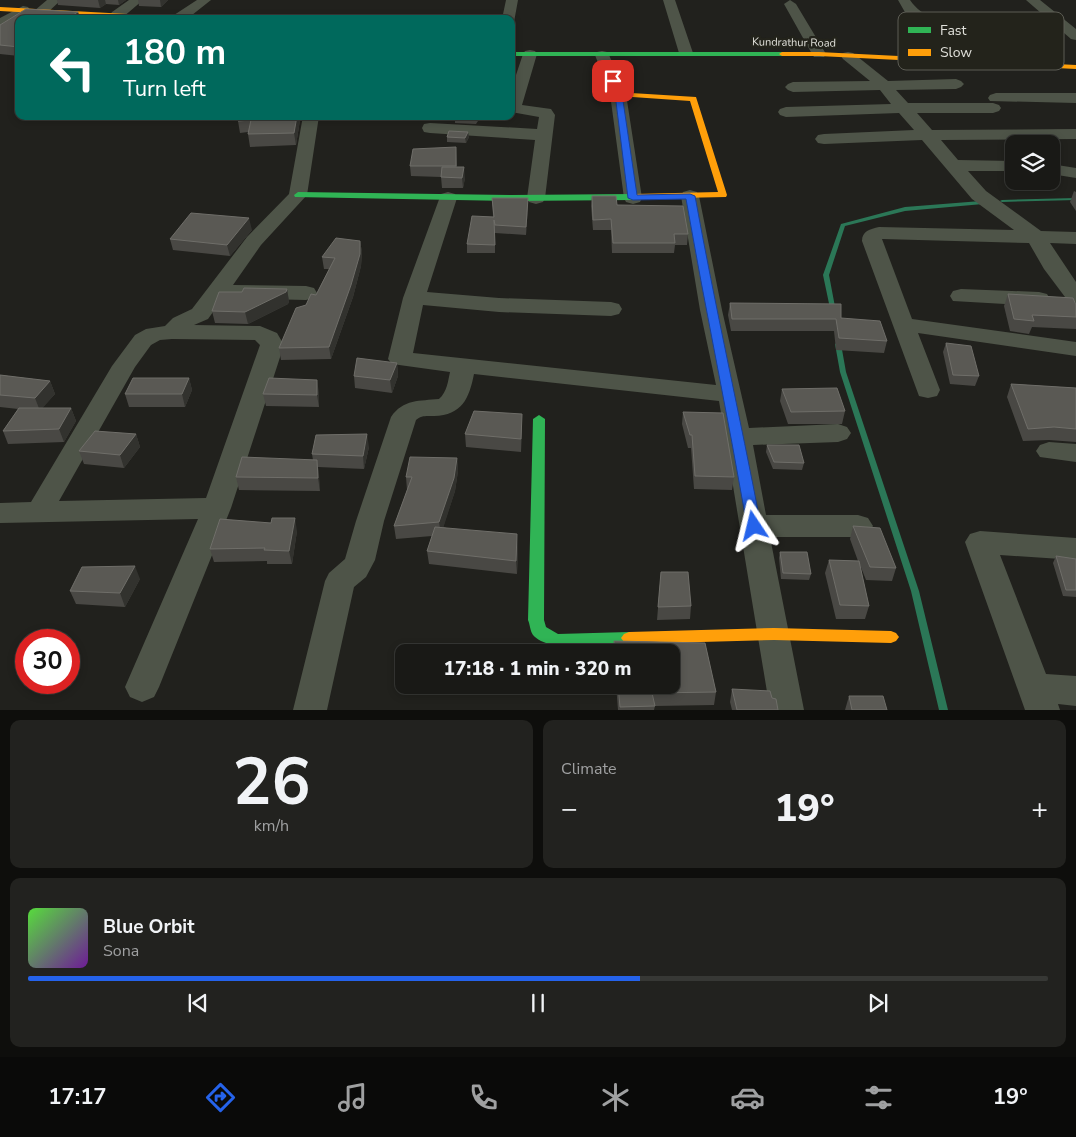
<!DOCTYPE html>
<html lang="en">
<head>
<meta charset="utf-8">
<style>
  body { margin:0; font-family:"Nunito Sans",sans-serif; background:#22221f; color:#f1f3f6; height:100vh; display:flex; flex-direction:column; font-size:19px; white-space:nowrap }
  * { box-sizing:border-box; margin:0 }
  p { font-size:16px; color:#9fa0a1 }
  .icon { flex:none; width:28px; height:28px; fill:none; stroke:currentColor; stroke-width:2; stroke-linecap:round; stroke-linejoin:round }
  .map { position:relative; height:710px; overflow:hidden }
  .drawer { display:flex; flex-direction:column; gap:10px; padding:10px; background:#0e0e0c; flex:1 }
  .drawer>* { flex:none }
  .hud { position:absolute; left:15px; top:15px; width:500px; height:105px; border-radius:10px; box-shadow:0 2px 8px #0003,0 0 0 1px #373835; background:#00695c; color:#fff; overflow:hidden }
  .fabs { position:absolute; left:1005px; top:135px; display:grid; gap:10px }
  .fabs a { display:grid; place-items:center; width:55px; height:55px; border-radius:10px; background:#191916; box-shadow:0 2px 8px #0003,0 0 0 1px #373835; font-size:25px }
  .speed { position:absolute; left:15px; top:629px; display:flex; gap:10px; font-size:25px; font-weight:700; text-align:center }
  .speed>* { display:grid; place-content:center; width:65px; height:65px; border-radius:50%; background:#191916; box-shadow:0 2px 8px #0003,0 0 0 1px #373835; line-height:1 }
  .speed .limit { border:8px solid #d22; background:#fff; color:#111 }
  .pin { position:absolute; display:grid; place-items:center; width:42px; height:42px; color:#fff; margin:-21px; border-radius:10px; box-shadow:0 2px 8px #0006 }
  .me { position:absolute; width:55px; margin:-28px; rotate:350deg; stroke-linejoin:round; filter:drop-shadow(0 0 4px #0008) }
  .turn { display:flex; align-items:center; gap:18px; height:105px; padding:0 25px; font-size:22px }
  .turn .icon { width:65px; height:65px; stroke-width:2.5 }
  .turn b { display:block; font-size:35px; line-height:42px }
  .big { font-size:38px; font-weight:800; line-height:1.1 }
  .drawer .card { flex:1; display:flex; flex-direction:column; justify-content:center; gap:8px; min-width:0; padding:0 18px; border-radius:10px; background:#22221f }
  .drawer .dial { align-items:center; gap:0 }
  .dial b { font-size:65px; line-height:1 }
  .song { display:flex; align-items:center; gap:15px }
  .cover { width:60px; height:60px; border-radius:8px; background:linear-gradient(135deg,hsl(110 70% 55%),hsl(280 70% 35%)) }
  .played { height:5px; border-radius:2px; background:linear-gradient(90deg,#2563eb 60%,#373835 60%) }
  .keys { display:flex; justify-content:space-around; direction:ltr }
  .heat { display:flex; justify-content:space-between; align-items:center; font-size:28px; direction:ltr }
  .drawer .tiles { flex:1; display:grid; gap:10px; grid-template-columns:1fr 1fr }
  .card:last-child { grid-column:span 2 }
  .trip { position:absolute; left:395px; top:644px; width:285px; height:50px; border-radius:10px; background:#191916; box-shadow:0 2px 8px #0003,0 0 0 1px #373835; font-weight:800; line-height:50px; text-align:center }
  .tab-bar { display:flex; height:80px; justify-content:space-around; align-items:center; background:#0a0a09; color:#9fa0a1 }
  .tab-bar .icon { width:35px; height:35px }
  .tab-bar .selected { color:#2563eb }
  .tab-bar b { font-size:22px; color:#f1f3f6 }
  .map>svg:first-child { display:block }
  .lines { fill:none; stroke-linecap:round; stroke-linejoin:round }
  .stream { fill:#2b7757; fill-rule:evenodd }
  .street { fill:#4e5448; fill-rule:evenodd }
  .fast { fill:#30b455; fill-rule:evenodd }
  .slow { fill:#ff9f0a; fill-rule:evenodd }
  .wall { fill:#494844 }
  .shaded-wall { fill:#32322e }
  .building { fill:#5a5954; stroke:#6f6e69 }
  .route { fill:#2563eb; stroke:#184099 }
  .labels { text-anchor:middle; stroke-width:5; stroke-linejoin:round; paint-order:stroke }
  .far-street-label { font-size:11px; fill:#e0e0da; stroke:#23231b }
  .key { fill:#23231b; stroke:#5c5c54; stroke-width:1 }
  .key-label { font-size:14px; fill:#e0e0da }
</style>
</head>
<body>
<div class="map">
<svg width="1076" height="710" viewBox="0 0 1076 710">
  <rect width="100%" height="100%" fill="#21211d"/>
  <g class="lines">
    <path class="stream" d="M1076,198V200L1002,202L1000,201L1002,200Z
      M981,201L984,203L983,204L905,211L845,226L829,275L836,312L833,314L831,313L823,275L841,224L905,207Z
      M838,342L841,344L846,372L919,591L948,710H939L911,591L840,372L835,344Z"/>
    <path class="street" d="M47,0H61L46,14H36L34,11Z
      M129,0H143L122,18H112L110,15L112,12Z
      M197,0H211L187,19H173L174,15Z
      M506,0H518L514,22H511V19H502Z
      M663,0H675L693,53L691,56H681L679,53Z
      M790,0L796,4L826,54L824,57H814L812,54L784,4Z
      M898,0H910C922,18 943,21 960,32C968,38 975,54 980,62L978,65H968L951,39L913,19L906,14Z
      M1026,0H1040L1076,29V40L1071,39Z
      M23,6L28,7L30,10L28,13L0,28V18Z
      M530,50L535,51L537,54L522,105L551,109L555,115L545,198L543,202L536,204L529,202L527,198L535,140L430,133L424,132L422,128L424,124L430,123L537,129L539,117L511,112V90L523,54L525,51Z
      M602,51L607,52L609,55L626,94L642,198L640,202L633,204L626,202L624,198L610,94L595,55L597,52Z
      M848,52L853,53L888,81L956,79L961,81L964,84L961,87L956,89L896,90L908,103H993L999,105L1001,108L999,111L993,113H917L932,130L1076,129V139L941,140L958,160L1014,161V171H968L986,191L1041,231L1076,232V244L1050,243L1076,282V303L1068,301L1044,269L1029,243L882,239L912,319L1076,342V356L918,333L940,390L937,396L928,398L919,396L862,241C862,231 870,229 879,227L1014,230L972,199L922,140L824,144L818,143L815,139L818,135L824,134L914,130L899,113L786,117L780,115L778,112L780,109L786,107L891,104L880,90L793,92L788,90L785,87L788,84L793,82L870,81L843,59L841,56L843,53Z
      M996,93H1076V103L990,101L988,98L990,95Z
      M303,116H319L307,195L261,245L233,285L306,286L314,288L317,293L314,298L306,300L223,298L208,319L194,325L260,326L277,333L284,345L231,508L159,687L154,697L142,702L130,697L125,687L198,519L0,523V503L31,502L112,366L135,335L146,329L165,326L173,318L192,309L247,237L289,194ZM172,339L255,340L260,345L206,498L59,501L135,367L151,345L160,340Z
      M1051,164L1076,168V178L1051,174Z
      M690,190L697,192L699,196L722,310L749,428L838,424L847,427L851,433L847,439L838,442L753,445L766,515H858L868,518L873,526L868,534L858,537H770L804,710H770L719,401L474,374C469,399 462,415 434,416C427,416 421,415 416,420L384,521L375,560L366,577L354,587L327,710H293L325,581L329,573L345,559L356,521L391,417C403,399 420,401 439,399C447,392 448,381 450,372L392,364L388,359L403,298L441,194L448,192L455,194L457,198L427,292L499,298L611,302L619,304L622,309L619,314L611,316L499,312L423,305L413,353L716,385L700,310L681,196L683,192Z
      M961,289L1039,292L1047,294L1050,299L1047,304L1039,306L953,301L950,296L953,291Z
      M1049,442L1076,444V462L1040,457L1036,451L1040,445Z
      M980,531L1076,538V560L1000,555L1046,674L1076,676V706L1058,704L1060,710H1025L965,542L970,534Z"/>
    <path class="fast" d="M511,52H782L785,54L782,56H511Z
      M298,192L511,195L633,194L637,197L633,200L511,201L295,197L294,195Z
      M539,415L545,419L544,620L546,627L558,634L629,632L634,634L637,638L634,642L629,644C605,645 550,654 533,635C530,631 530,624 528,620L533,419Z"/>
    <path class="slow" d="M0,7L182,17L185,19H143L0,11Z
      M819,52L1076,65V69L819,56H782L779,54L782,52Z
      M615,92L696,97L727,195L726,197L630,199L629,197L633,194L718,192L690,101L618,96H615Z
      M774,628L891,631L896,633L899,637L896,641L891,643L774,640L629,644L624,642L621,638L624,634L629,632Z"/>
  </g>
  <path class="wall" d="M57,0H126L119,5L106,4L100,8L58,5Z
    M138,0H168L161,7L139,6Z
    M26,9L78,12L80,19H19V56L0,54V25Z
    M240,116H300V120L296,145L250,147L248,134V132L240,133L238,121Z
    M477,116L478,121L476,124L455,123V118Z
    M468,132L469,137L466,143L447,142V137Z
    M456,147L457,167L465,178L463,188H442L441,177L411,176L410,166Z
    M1074,191L1076,192V211L1070,202Z
    M592,196L617,205L688,234L687,245H675L674,253H612L611,230H593L591,206Z
    M492,198L528,206L526,235L495,233V228V253H467V244L493,217Z
    M252,230L230,256L173,250L170,239Z
    M360,241L362,252L361,266L353,297L331,359L281,360L279,348L306,305L316,295L329,269H324L322,257Z
    M287,289L289,301L288,304L248,324L215,323L212,311L242,292Z
    M1008,294L1076,305V329L1032,327L1029,334L1010,331L1004,306Z
    M730,303L841,318L887,341L884,353L836,350L834,331H731L728,315Z
    M946,343L979,376L975,386L950,384L943,352Z
    M397,363L398,376L392,393L355,388L354,376Z
    M0,375L50,381L55,394L42,408H71L76,421L64,442L8,444L3,431L18,409L0,407Z
    M189,378L192,390L185,407H129L125,394Z
    M1011,384L1076,388V442L1049,440L1023,441L1007,397Z
    M782,389L845,411L842,424H788L780,401Z
    M319,392V407L266,406L263,394Z
    M683,412L734,477L732,490L694,489L691,448H688L682,424Z
    M522,427L521,452L466,447L465,434Z
    M136,434L140,447L124,468L84,464L79,451Z
    M767,445L804,463L802,470L773,469L766,452Z
    M369,447L364,469L318,467L320,491L239,490L236,477L313,460L312,454Z
    M457,458L458,471L455,491L443,527L518,547L517,574L429,564L427,551L432,536L396,539L394,526L407,490L406,477Z
    M853,526L896,568L892,581L866,580L860,565L869,606L865,619H836L825,573L829,560L858,561L850,539Z
    M297,531L292,564H267V561L214,562L210,549Z
    M780,552L811,574L809,580L781,579L779,558Z
    M1056,556L1076,559V597L1063,596L1053,563Z
    M661,572L691,606L690,619L657,620Z
    M140,579L125,607L76,604L70,591Z
    M614,641L705,643L716,692L714,705L655,706L654,710H618L616,685H671V652H613Z
    M732,689L772,698L778,710H732L730,702Z
    M849,696L887,710H845Z"/>
  <path class="shaded-wall" d="M98,0H105L106,4L100,8Z
    M118,0H126L119,5Z
    M160,0H168L161,7Z
    M78,12L80,19H66Z
    M297,116H300V120L296,145L294,133Z
    M468,132L469,137L466,143L465,138Z
    M464,167L465,178L463,188L462,178Z
    M528,198V206L526,235V227Z
    M249,218L252,230L230,256L227,245Z
    M360,241L362,252L361,266L353,297L331,359L329,347Z
    M287,289L289,301L288,304L248,324L245,312Z
    M397,363L398,376L392,393L390,380Z
    M189,378L192,390L185,407L182,394Z
    M317,380L319,392V407L317,395Z
    M50,381L55,394L40,411L35,398Z
    M71,408L76,421L64,442L59,429Z
    M136,434L140,447L124,468L120,455Z
    M367,434L369,447L364,469L363,456Z
    M457,458L458,471L455,491L441,535L439,522Z
    M317,460L319,473L320,491L318,478Z
    M295,518L297,531L292,564L289,551Z
    M517,534L518,547L517,574L516,561Z
    M135,566L140,579L125,607L120,593Z"/>
  <path class="building" d="M26,9L78,12L66,19H19V47L0,45V25Z
    M240,116H297L294,133L248,134L251,120L238,121Z
    M456,116H477L476,119L455,118Z
    M449,131L468,132L465,138L447,137Z
    M456,147V166H410L413,149Z
    M442,167H464L462,178L441,177Z
    M592,196H616L617,205L683,206L688,234H674L675,243H613L611,219L593,220Z
    M492,198H528L526,227L495,225L494,220L495,245L467,244L472,216L494,217Z
    M191,213L249,218L227,245L170,239Z
    M336,238L360,241V254L351,285L329,347L279,348L296,308L306,305L311,294L316,295L335,258L322,257Z
    M244,288L287,289L286,292L245,312L212,311L219,292H242Z
    M1008,294L1073,298L1076,305V317L1032,315L1034,321L1014,319Z
    M730,303L841,304V318L880,321L887,341L839,338L836,319H732Z
    M946,343L971,346L979,376L953,375Z
    M357,358L397,363L390,380L354,376Z
    M0,375L50,381L35,398L0,395Z
    M133,378H189L182,394H125Z
    M269,378L317,380V395L263,394Z
    M1011,384L1076,388V429L1054,427L1028,429Z
    M837,388L845,411L791,412L782,389Z
    M19,408H71L59,429L3,431Z
    M474,411L522,414L521,439L465,434Z
    M683,412L723,413L734,477L695,476L692,435H690Z
    M95,431L136,434L120,455L79,451Z
    M367,434L363,456L312,454L316,435Z
    M767,445H799L804,463L774,462Z
    M242,457L317,460L318,478L236,477Z
    M410,457L457,458L454,478L439,522L394,526L412,477H406Z
    M272,518H295L289,551L264,550L265,548L210,549L220,519L271,523Z
    M853,526L880,528L896,568L870,567Z
    M435,527L517,534L516,561L427,551Z
    M780,552H807L811,574L783,573Z
    M1056,556L1076,559V590H1066Z
    M829,560L859,561L869,606L840,605Z
    M135,566L120,593L70,591L82,567Z
    M661,572H688L691,606L658,607Z
    M614,641L705,643L716,692L652,693L655,706L620,707L618,685H671V652H615Z
    M732,689L770,691L772,698L776,699L778,710H737Z
    M849,696H883L887,710H852Z"/>
  <path class="route" d="M610,80H616L622,94L637,195L690,194L695,196C715,306 740,416 761,526L759,529H749L747,526C728,416 705,308 686,199L633,200L628,198L615,94Z"/>
  <g class="labels">
    <g class="far-street-label">
      <text transform="translate(794 42) rotate(1)" y="4">Kundrathur Road</text>
    </g>
  </g>
  <rect x="898" y="12" width="166" height="58" rx="8" class="key"/>
  <rect x="908" y="27" width="23" height="6" fill="#30b455"/>
  <rect x="908" y="49" width="23" height="7" fill="#ff9f0a"/>
  <g class="key-label">
    <text x="940" y="35">Fast</text>
    <text x="940" y="57">Slow</text>
  </g>
</svg>
<div class="fabs">
<a><svg class="icon" aria-label="layers" viewBox="0 0 24 24"><path d="M12 4l9 5-9 5-9-5zM3 14l9 5 9-5"/></svg></a>
</div>
<div class="speed"><div class="limit">30</div></div>
<div class="pin" style="left:613px;top:81px;background:#d93025"><svg class="icon" aria-label="arrive" viewBox="0 0 24 24"><path d="M6 21V4h12l-3 4 3 4H6"/></svg></div>
<svg class="me" style="left:754px;top:526px" viewBox="-20 -20 40 40"><path d="M0-17L14 15 0 8-14 15z" fill="#2563eb" stroke="#fff" stroke-width="4"/></svg>
<div class="trip">17:18 · 1 min · 320 m</div>
<div class="hud">
<div class="turn"><svg class="icon" aria-label="left" viewBox="0 0 24 24"><path d="M17 20v-9H6M10 6l-5 5 5 5"/></svg><div><b>180 m</b>Turn left</div></div>
</div>
</div>
<section class="drawer">
<div class="tiles">
<div class="card dial"><b>26</b><p>km/h</p></div>
<div class="card"><p>Climate</p>
<div class="heat"><a>−</a><b class="big">19°</b><a>+</a></div>
</div>
<div class="card">
<div class="song"><i class="cover"></i><div><b>Blue Orbit</b><p>Sona</p></div></div>
<div class="played"></div>
<div class="keys"><svg class="icon" aria-label="previous" viewBox="0 0 24 24"><path d="M18 5L8 12l10 7zM5 5v14"/></svg><svg class="icon" aria-label="pause" viewBox="0 0 24 24"><path d="M8 5v14M16 5v14"/></svg><svg class="icon" aria-label="next" viewBox="0 0 24 24"><path d="M6 5l10 7-10 7zM19 5v14"/></svg></div>
</div>
</div>
</section>
<nav class="tab-bar">
<b>17:17</b>
<svg class="icon selected" aria-label="directions" viewBox="0 0 24 24"><path d="M12 3l9 9-9 9-9-9zM9 14v-3h6M13 9l2 2-2 2"/></svg>
<svg class="icon" aria-label="music" viewBox="0 0 24 24"><path d="M9 18V5l10-2v13"/><circle cx="6" cy="18" r="3"/><circle cx="16" cy="16" r="3"/></svg>
<svg class="icon" aria-label="phone" viewBox="0 0 24 24"><path d="M5 4h4l2 5-3 2q2 4 5 5l2-3 5 2v4C11 20 4 13 5 4z"/></svg>
<svg class="icon" aria-label="climate" viewBox="0 0 24 24"><path d="M12 3v18M4 7l16 10M4 17L20 7"/></svg>
<svg class="icon" aria-label="car" viewBox="0 0 24 24"><path d="M5 17H2v-5l4-1 3-4h7l3 4 3 1v5h-3M9 17h6M6 11h13"/><circle cx="7" cy="17" r="2"/><circle cx="17" cy="17" r="2"/></svg>
<svg class="icon" aria-label="filters" viewBox="0 0 24 24"><path d="M4 7h16M4 17h16"/><circle cx="9" cy="7" r="2"/><circle cx="15" cy="17" r="2"/></svg>
<b>19°</b>
</nav>
</body>
</html>
